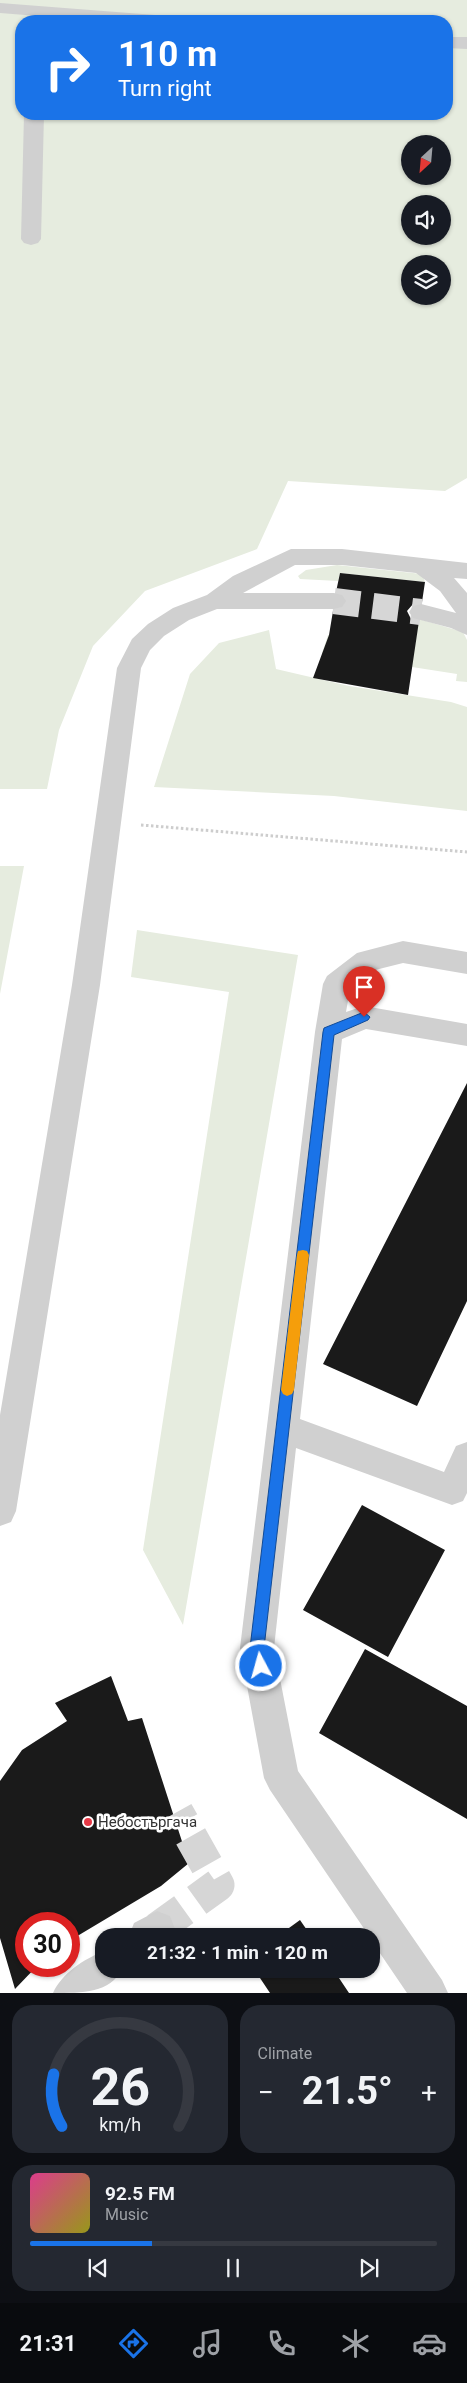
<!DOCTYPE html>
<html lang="en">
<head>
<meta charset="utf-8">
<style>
  body { margin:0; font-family:Roboto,sans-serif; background:#242831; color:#f1f3f6; height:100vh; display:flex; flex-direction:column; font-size:19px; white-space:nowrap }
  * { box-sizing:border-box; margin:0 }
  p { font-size:16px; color:#9ea1a6 }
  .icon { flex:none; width:28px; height:28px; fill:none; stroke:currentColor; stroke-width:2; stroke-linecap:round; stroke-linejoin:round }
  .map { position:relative; height:1993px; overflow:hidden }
  .side { display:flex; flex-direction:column; gap:12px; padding:12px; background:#0d0f14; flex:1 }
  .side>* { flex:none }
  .banner { position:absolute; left:15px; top:15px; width:438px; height:105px; border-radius:20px; box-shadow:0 1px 4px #0004; background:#1a73e8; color:#fff; overflow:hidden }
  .needle { width:32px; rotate:206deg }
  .buttons { position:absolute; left:401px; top:135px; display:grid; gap:10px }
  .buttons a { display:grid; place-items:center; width:50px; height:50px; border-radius:50%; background:#171b24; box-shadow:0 1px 4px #0004; font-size:25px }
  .speed { position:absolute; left:15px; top:1912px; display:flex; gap:10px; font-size:25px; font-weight:700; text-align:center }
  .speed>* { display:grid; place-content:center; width:65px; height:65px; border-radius:50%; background:#171b24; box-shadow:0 1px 4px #0004; line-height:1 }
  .speed .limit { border:8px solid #d22; background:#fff; color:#111 }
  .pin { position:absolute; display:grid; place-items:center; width:42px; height:42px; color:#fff; margin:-51px -21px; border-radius:50% 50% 50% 0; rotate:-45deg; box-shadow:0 0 5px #0007 }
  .pin .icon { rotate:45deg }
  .me { position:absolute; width:55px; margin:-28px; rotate:354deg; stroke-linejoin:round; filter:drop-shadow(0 0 4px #0008) }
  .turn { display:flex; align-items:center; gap:18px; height:105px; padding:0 20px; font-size:22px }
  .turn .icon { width:65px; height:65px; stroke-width:2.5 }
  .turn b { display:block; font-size:35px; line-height:42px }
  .big { font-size:38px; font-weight:700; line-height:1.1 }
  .side .widget { flex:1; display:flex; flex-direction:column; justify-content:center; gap:8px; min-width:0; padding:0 18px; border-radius:20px; background:#242831 }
  .side .dial { align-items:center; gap:0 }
  .dial svg { height:130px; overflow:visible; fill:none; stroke:#363941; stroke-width:7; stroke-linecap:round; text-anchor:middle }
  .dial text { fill:#f1f3f6; stroke:none }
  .song { display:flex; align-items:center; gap:15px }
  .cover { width:60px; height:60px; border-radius:8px; background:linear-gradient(135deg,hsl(330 70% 55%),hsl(60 70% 35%)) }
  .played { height:5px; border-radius:2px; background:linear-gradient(90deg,#1a73e8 30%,#363941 30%) }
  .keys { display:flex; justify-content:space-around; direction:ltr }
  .heat { display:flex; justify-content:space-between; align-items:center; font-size:28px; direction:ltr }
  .side .tiles { flex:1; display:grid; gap:12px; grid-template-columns:1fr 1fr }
  .widget:last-child { grid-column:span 2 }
  .trip { position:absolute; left:95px; top:1928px; width:285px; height:50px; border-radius:20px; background:#171b24; box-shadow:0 1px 4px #0004; font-weight:700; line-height:50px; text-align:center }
  .menu { display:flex; height:80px; justify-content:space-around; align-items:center; background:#090b0e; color:#9ea1a6 }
  .menu .icon { width:35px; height:35px }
  .menu .selected { color:#1a73e8 }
  .menu b { font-size:22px; color:#f1f3f6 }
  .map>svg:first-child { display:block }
  .green { fill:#e6ecdf; fill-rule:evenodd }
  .building { fill:#1a1a1a }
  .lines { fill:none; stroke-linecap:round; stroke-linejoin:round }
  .minor-tunnel-far1 { stroke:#d6d6d6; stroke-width:26; stroke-dasharray:26 13; stroke-linecap:butt }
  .minor-tunnel { stroke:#d6d6d6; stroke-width:33; stroke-dasharray:33 16; stroke-linecap:butt }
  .path { stroke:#cdcdcd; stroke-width:3; stroke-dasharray:2.5 2.5; stroke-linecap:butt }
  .minor { fill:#d0d0d0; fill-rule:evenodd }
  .route { fill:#1a73e8; stroke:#114b97 }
  .slow { fill:#f59e0b }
  .poi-dot { fill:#e63946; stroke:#fff; stroke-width:2 }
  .labels { text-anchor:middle; stroke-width:5; stroke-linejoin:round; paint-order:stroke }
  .near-poi-label { font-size:15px; fill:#333; stroke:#fff; text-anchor:start }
</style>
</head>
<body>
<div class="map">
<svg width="467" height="1993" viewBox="0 0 467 1993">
  <rect width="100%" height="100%" fill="#fff"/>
  <path class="green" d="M0,0H467V478L445,491L288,481L257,549L145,591L93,646L59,730L47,789H0ZM21,21H446V114H21ZM410,144H442V176H410ZM410,204H442V236H410ZM410,264H442V296H410Z
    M337,565L422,574L425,582L340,573L338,581L300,579L298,576L306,570Z
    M419,619L463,632L467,640V682L456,681L457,674L322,653L328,635L415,645Z
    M269,630L276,669L349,686L451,702L467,707V811L334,796L154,787L190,674L219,643Z
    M0,866H24L0,994Z
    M137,930L298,955L183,1625L143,1550L229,992L131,977Z"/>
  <path class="building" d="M340,573L425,582L422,602L413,604L407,611L411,619L419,621L408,695L313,678L329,635L333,611L342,609L348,602L344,594L336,592Z
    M467,1083V1301L417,1406L323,1364Z
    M362,1505L445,1550L388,1657L303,1610Z
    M365,1649L467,1706V1819L319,1733Z
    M111,1676L128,1721L142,1718L189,1863L161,1886L69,1941V1924H26V1966H37L15,1989L0,1938V1781L22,1750L67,1721L55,1703Z
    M300,1920L311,1936H278Z
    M254,1969H333L349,1993H270Z"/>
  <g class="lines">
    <path class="minor-tunnel-far1" d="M334,601L421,612"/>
    <path class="minor-tunnel" d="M157,1929L218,1885L177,1812"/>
    <path class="path" d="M141,825L467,852"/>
    <path class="minor" d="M0,3L168,16L174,17L177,21H101L0,13Z
      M446,37H467V49L446,48Z
      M24,114H44L41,239L38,243L31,245L24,243L21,239Z
      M291,549H342L467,563V579L454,578L467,593V635L451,628L413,618L409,612L413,606L421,604L456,613L440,591L416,573L342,565H295L243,593H334L342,595L346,601L342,607L334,609H217L189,620L164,636L150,650L141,668L100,985L16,1511L11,1522L0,1526V1415L72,985L117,668L132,639L148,624L173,608L207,595L233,576Z
      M403,941L467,952V974L403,963L375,970L350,989L346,1012L364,1006L467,1024V1046L366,1029L342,1039L300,1419L444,1472L456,1446L467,1442V1493L463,1501L452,1505L296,1448L274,1648L298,1771L442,1980L448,1993H407L371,1940V1936H369L270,1790L264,1778L240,1648L315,1032L323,984L327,976L357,953Z
      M157,1911L170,1916L175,1929L172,1936H129L134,1923Z
      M104,1951V1969H122C110,1993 83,1993 53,1993C62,1973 84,1959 104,1951Z"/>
  </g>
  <path class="route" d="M364,1012L370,1017L368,1020L334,1035L264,1648L268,1666L266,1671L261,1673L256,1671L250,1648L323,1032L324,1028Z"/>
  <path class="slow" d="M303,1250L307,1251L309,1255L294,1390L292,1394L287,1396L283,1394L281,1390L297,1255L298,1251Z"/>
  <circle class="poi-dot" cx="88" cy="1822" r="5"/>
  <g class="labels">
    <g class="near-poi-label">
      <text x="98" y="1827">Небостъргача</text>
    </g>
  </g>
</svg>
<div class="buttons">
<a><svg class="needle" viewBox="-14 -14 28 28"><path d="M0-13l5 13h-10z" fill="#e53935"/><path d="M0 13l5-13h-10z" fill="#9ea1a6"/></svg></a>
<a><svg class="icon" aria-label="sound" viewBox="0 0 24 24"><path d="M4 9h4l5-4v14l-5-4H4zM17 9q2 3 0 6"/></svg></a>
<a><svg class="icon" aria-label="layers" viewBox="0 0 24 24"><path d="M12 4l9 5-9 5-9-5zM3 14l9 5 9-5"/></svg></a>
</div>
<div class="speed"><div class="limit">30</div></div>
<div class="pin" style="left:364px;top:1017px;background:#d93025"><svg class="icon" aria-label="arrive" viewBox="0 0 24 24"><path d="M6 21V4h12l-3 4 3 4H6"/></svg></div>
<svg class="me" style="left:261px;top:1666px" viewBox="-20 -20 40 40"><circle r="17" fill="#1a73e8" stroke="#fff" stroke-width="3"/><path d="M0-11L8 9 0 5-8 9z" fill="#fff"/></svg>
<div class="trip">21:32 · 1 min · 120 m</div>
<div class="banner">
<div class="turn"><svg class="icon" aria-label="right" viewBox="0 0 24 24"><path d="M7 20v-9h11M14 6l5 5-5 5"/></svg><div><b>110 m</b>Turn right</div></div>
</div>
</div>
<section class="side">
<div class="tiles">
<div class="widget dial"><svg viewBox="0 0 100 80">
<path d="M14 69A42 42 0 1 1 86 69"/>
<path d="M14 69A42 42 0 0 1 9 37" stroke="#1a73e8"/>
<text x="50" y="56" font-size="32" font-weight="700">26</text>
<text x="50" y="72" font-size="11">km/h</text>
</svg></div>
<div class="widget"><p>Climate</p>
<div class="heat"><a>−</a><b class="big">21.5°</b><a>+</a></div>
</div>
<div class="widget">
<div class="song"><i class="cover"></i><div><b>92.5 FM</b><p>Music</p></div></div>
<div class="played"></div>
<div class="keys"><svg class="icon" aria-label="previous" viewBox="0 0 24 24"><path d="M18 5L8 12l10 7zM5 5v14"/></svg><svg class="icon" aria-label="pause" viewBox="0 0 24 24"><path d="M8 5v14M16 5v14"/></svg><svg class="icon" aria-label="next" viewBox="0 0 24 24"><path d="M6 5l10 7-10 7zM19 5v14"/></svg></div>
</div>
</div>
</section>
<nav class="menu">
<b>21:31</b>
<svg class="icon selected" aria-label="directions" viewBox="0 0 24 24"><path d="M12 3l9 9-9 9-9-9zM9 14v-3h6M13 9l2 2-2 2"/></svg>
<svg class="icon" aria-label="music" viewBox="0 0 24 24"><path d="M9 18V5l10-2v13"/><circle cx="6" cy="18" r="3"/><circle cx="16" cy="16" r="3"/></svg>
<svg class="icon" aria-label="phone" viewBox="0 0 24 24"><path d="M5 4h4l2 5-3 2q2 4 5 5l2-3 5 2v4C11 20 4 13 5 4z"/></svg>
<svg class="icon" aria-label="climate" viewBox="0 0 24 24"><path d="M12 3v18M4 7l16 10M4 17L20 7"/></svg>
<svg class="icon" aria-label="car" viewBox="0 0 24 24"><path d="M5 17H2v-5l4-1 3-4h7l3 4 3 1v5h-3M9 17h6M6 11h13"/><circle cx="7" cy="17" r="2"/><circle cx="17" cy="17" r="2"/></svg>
</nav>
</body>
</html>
